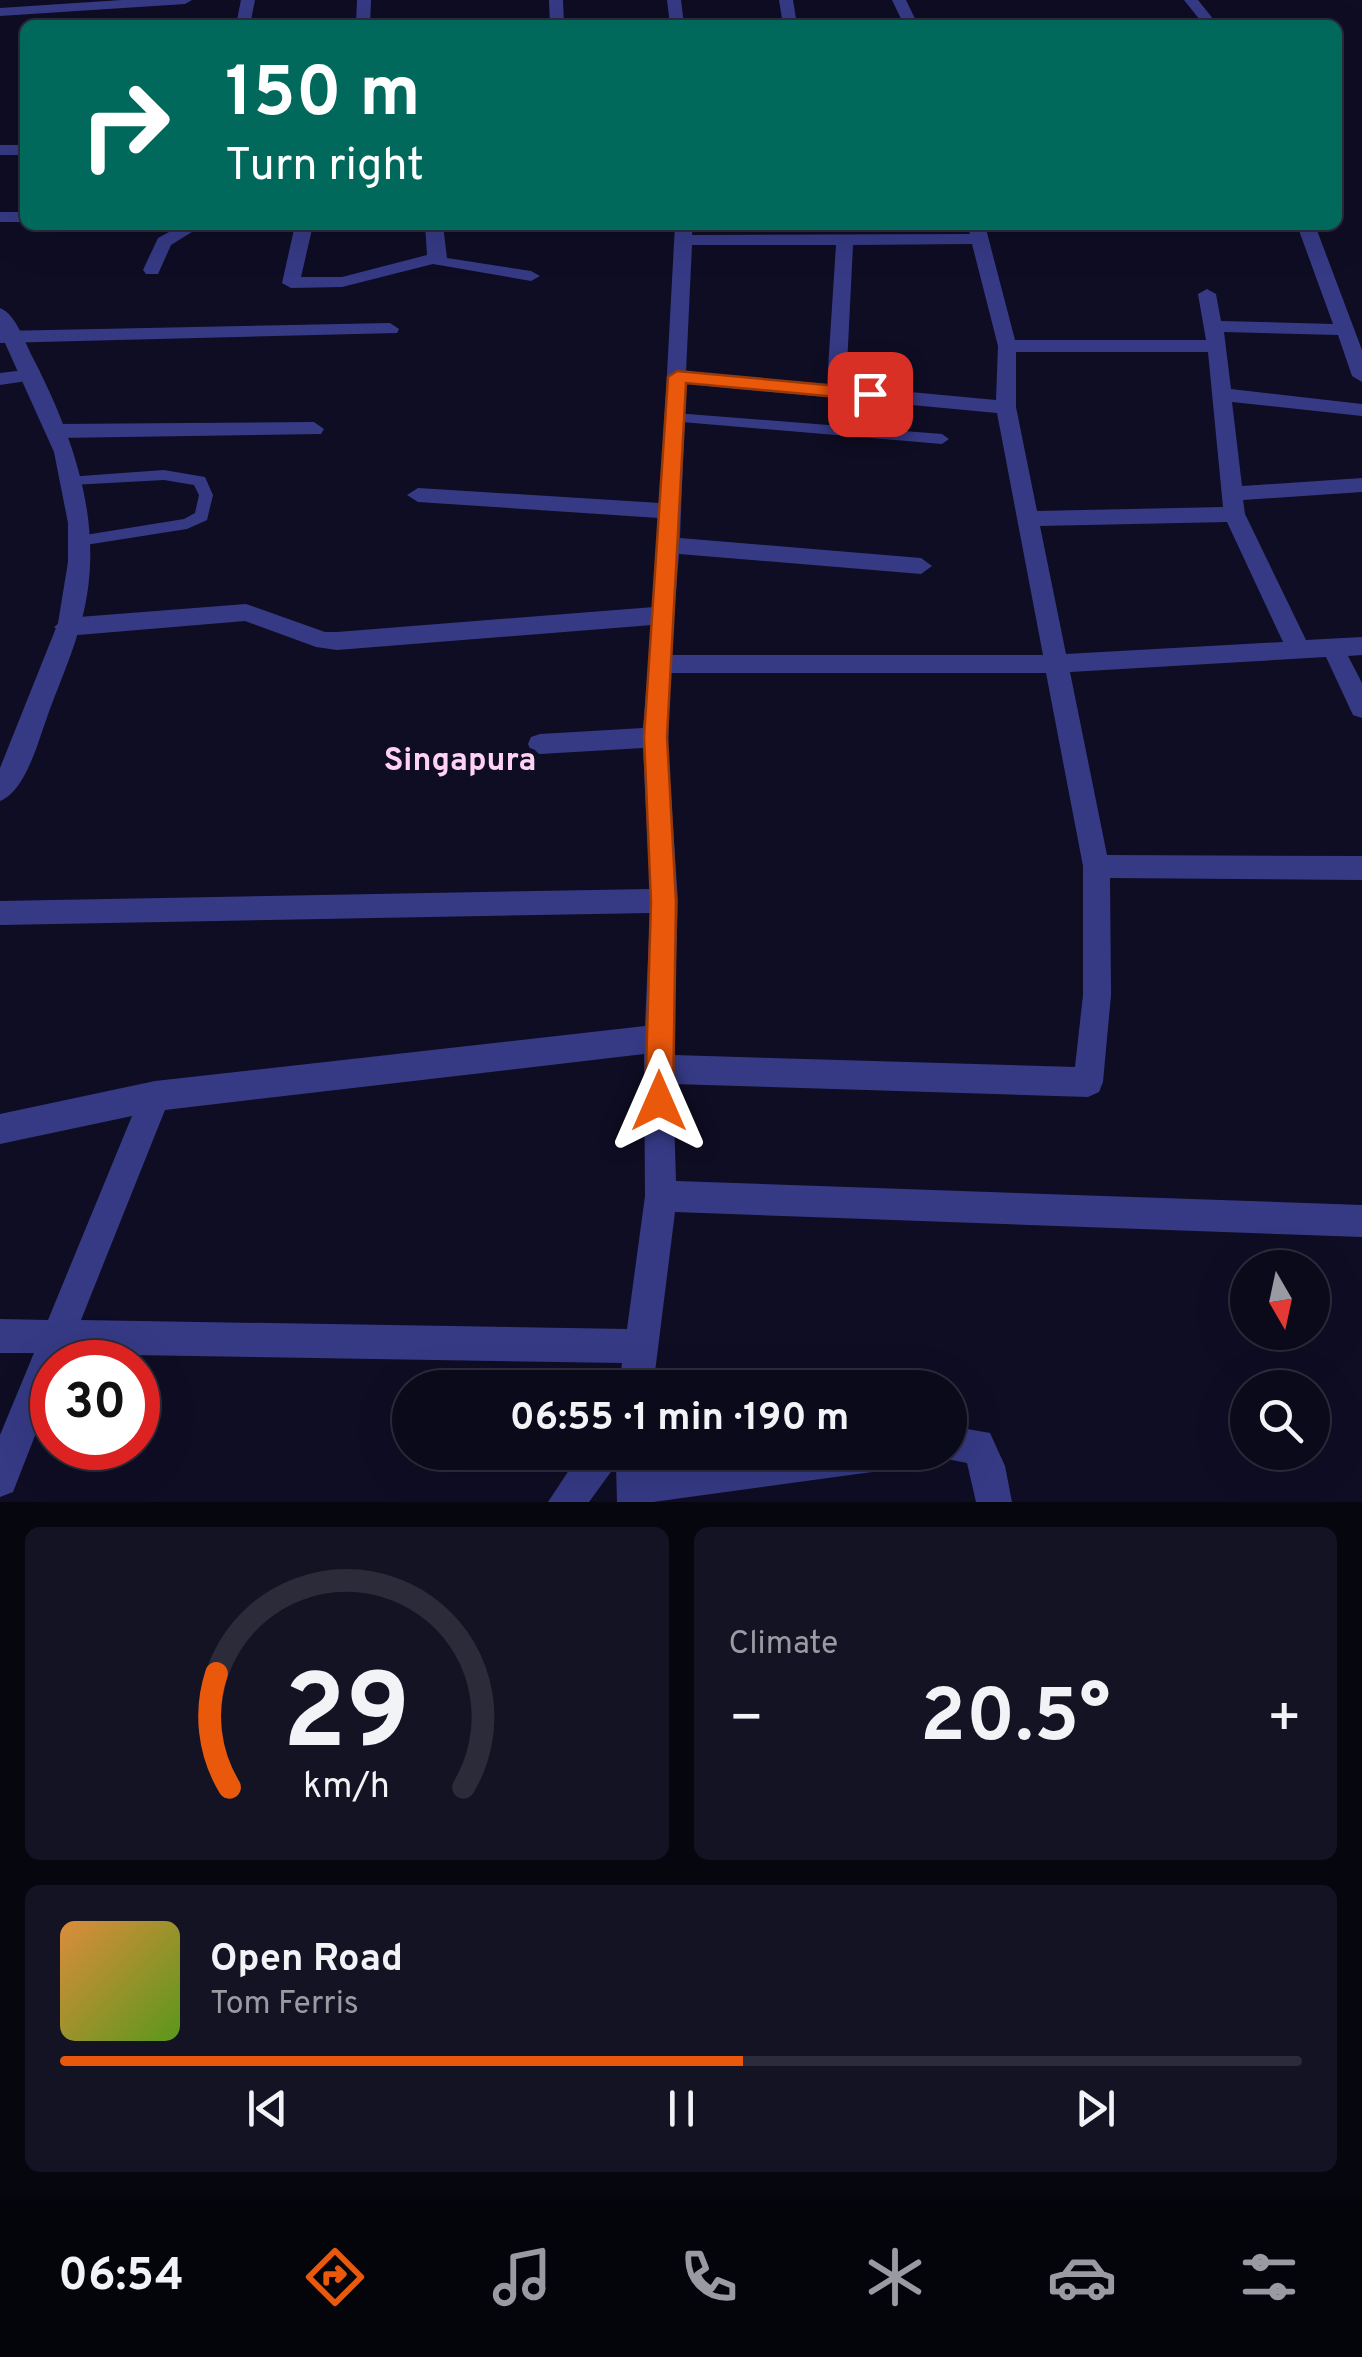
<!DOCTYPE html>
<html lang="en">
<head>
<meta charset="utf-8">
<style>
  body { margin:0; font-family:Overpass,sans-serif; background:#141324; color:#f1f3f6; height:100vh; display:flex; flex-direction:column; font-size:38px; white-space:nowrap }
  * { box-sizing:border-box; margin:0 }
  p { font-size:32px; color:#9a9aa3 }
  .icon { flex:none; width:55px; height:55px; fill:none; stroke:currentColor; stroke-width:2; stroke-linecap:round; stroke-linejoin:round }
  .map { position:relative; height:1502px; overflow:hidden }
  .details { display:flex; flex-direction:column; gap:25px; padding:25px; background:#06060f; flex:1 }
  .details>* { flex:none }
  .guide { position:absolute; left:20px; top:20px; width:1322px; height:210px; border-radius:15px; box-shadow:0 10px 40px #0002,0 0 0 2px #2b2b3a; background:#00695c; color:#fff; overflow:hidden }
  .needle { width:65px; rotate:171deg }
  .tools { position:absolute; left:1230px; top:1250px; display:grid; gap:20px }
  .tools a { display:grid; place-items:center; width:100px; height:100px; border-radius:50%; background:#0b0a1b; box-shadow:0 10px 40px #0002,0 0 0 2px #2b2b3a; font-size:50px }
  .speed { position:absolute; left:30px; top:1340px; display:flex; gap:20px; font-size:50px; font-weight:700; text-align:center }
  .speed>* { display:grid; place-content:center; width:130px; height:130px; border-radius:50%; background:#0b0a1b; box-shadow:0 10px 40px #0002,0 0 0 2px #2b2b3a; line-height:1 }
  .speed .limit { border:15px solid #d22; background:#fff; color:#111 }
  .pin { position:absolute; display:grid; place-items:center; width:85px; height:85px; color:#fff; margin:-42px; border-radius:20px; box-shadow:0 5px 15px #0006 }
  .me { position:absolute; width:110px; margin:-55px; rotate:0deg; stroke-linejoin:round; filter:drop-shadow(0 0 8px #0008) }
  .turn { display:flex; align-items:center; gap:35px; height:210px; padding:0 40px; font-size:45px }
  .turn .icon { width:130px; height:130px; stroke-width:2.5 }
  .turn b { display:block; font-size:70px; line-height:85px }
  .big { font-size:75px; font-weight:700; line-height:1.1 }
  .details .widget { flex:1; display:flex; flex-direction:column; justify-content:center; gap:15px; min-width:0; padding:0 35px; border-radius:15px; background:#141324 }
  .details .dial { align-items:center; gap:0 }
  .dial svg { height:260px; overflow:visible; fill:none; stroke:#2b2b3a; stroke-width:7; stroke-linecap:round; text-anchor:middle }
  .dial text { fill:#f1f3f6; stroke:none }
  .song { display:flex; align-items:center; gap:30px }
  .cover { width:120px; height:120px; border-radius:15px; background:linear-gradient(135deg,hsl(30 70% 55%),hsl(90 70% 35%)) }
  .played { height:10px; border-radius:5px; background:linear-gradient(90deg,#ea580c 55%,#2b2b3a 55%) }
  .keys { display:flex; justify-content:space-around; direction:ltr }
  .heat { display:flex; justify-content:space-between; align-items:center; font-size:55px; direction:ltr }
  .details .tiles { flex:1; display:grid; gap:25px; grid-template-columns:1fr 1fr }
  .widget:last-child { grid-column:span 2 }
  .trip { position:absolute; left:392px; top:1370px; width:575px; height:100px; border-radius:50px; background:#0b0a1b; box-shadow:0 10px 40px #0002,0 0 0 2px #2b2b3a; font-weight:700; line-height:100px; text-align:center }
  .menu { display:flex; height:160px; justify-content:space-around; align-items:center; background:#04040b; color:#9a9aa3 }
  .menu .icon { width:70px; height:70px }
  .menu .on { color:#ea580c }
  .menu b { font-size:45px; color:#f1f3f6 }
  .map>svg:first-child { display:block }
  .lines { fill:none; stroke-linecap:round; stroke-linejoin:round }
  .service { fill:#363a85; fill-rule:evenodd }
  .minor { fill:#363a85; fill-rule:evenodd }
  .tertiary { fill:#363a85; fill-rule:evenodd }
  .route { fill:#ea580c; stroke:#983908; stroke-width:2.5 }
  .labels { text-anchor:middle; stroke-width:10; stroke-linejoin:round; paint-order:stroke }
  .quarter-label { font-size:32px; font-weight:bold; fill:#ffd2f3; stroke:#0f0d24 }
</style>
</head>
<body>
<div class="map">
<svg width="1362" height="1502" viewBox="0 0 1362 1502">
  <rect width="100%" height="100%" fill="#0f0d24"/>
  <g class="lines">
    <path class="service" d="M675,413L942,434L949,439L942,444L670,421L668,418Z
      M164,470L205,477L213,495L207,520L187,529L79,546L74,545L71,541L79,536L184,519L195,513L199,495L194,485L164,480L72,485L65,480L67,477Z"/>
    <path class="minor" d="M122,0H192L185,4L0,16V8Z
      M241,0H255L250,25H236Z
      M357,0H371L370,25H356Z
      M549,0H563L564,25H550Z
      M667,0H681L684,25H670Z
      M779,0H793L797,25H783Z
      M892,0H906L918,25H904Z
      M1184,0H1198L1218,25H1204Z
      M0,145H25V155H0Z
      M0,212H25V222H0Z
      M182,225H203L171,245L158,274H146L143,270L158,238Z
      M295,225H313L301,277H342L427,255L425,225H443L447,258L531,271L540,276L531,281L433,264L342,287L291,288L282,283Z
      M675,225H693L692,235L970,234L967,225H985L1015,340H1206L1198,294L1207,289L1216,294L1221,321L1333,324L1297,225H1315L1362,350V382L1352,376L1338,335L1224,332L1231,389L1362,404V416L1232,402L1242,486L1362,478V492L1243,500L1245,514L1306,640L1362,637V655L1348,656L1362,683V718L1353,715L1326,657L1070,672L1107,855L1362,856V880L1110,878L1111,995L1103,1082L1099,1092L1088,1097L673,1084L676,1181L1362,1205V1237L675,1212L653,1388H619L622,1363L68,1354L64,1362H52V1392L13,1492L0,1497V1435L34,1353H0V1319L48,1320L132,1116L0,1144V1114L155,1081L645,1026L650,913L0,925V901L650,889L643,748L540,754L531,751L528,744L531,737L540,734L643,728L652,625L337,650L316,647L245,621L66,636L54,627L66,618L246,604L325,632H337L654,607L659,518L418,502L407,495L418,488L660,503ZM972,244L998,346L996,400L846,386L853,245ZM692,245H836L827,384L686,372ZM1016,352H1208L1223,507L1037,511L1016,407ZM686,384L997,413L1043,655H671L679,554L921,574L932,566L921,558L680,538ZM1227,522L1283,642L1066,654L1040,526ZM670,673H1046L1083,866V995L1075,1067L673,1055L678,901L668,751ZM644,1054L645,1196L627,1329L81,1320L165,1110Z
      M390,323L399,329L397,333L0,343V331Z
      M33,369L40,371V379L0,385V373Z
      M314,422L324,429L321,434L57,438L47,431L57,424Z
      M950,1426L990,1433L1005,1466L1012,1502H976L967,1463L937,1457L936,1452H950Z
      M581,1452H652V1465L746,1452H905L900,1465L887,1470L653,1502H617L616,1465L589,1502H548Z"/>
    <path class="tertiary" d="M0,308C16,314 25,343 33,358C74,438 105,525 83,615C74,652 57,688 45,723C37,746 24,792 0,801V768L58,623L68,562V523L54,452L0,332Z"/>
  </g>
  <path class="route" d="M677,371L870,389L879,394L870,400L686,383L667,737L676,902L673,1101L669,1110L659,1114L649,1110L645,1101L651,902L644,737L668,377Z"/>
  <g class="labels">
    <g class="quarter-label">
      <text x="460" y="770">Singapura</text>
    </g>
  </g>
</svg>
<div class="tools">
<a><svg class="needle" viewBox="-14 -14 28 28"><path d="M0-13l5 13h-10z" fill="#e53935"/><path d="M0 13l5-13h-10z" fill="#9a9aa3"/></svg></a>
<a><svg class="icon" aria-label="search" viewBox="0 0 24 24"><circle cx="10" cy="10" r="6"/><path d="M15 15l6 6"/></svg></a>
</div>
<div class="speed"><div class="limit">30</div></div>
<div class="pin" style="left:870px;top:394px;background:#d93025"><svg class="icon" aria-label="arrive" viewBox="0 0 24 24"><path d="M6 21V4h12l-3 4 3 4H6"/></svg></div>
<svg class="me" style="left:659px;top:1101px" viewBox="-20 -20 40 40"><path d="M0-17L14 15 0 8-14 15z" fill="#ea580c" stroke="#fff" stroke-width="4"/></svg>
<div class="trip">06:55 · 1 min · 190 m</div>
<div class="guide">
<div class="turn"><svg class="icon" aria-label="right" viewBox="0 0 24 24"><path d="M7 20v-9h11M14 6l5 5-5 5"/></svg><div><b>150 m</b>Turn right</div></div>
</div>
</div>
<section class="details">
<div class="tiles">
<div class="widget dial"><svg viewBox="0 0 100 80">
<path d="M14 69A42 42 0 1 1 86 69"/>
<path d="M14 69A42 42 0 0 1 10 34" stroke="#ea580c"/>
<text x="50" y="56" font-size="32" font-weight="700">29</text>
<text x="50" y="72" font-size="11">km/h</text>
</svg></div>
<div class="widget"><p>Climate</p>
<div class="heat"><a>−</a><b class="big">20.5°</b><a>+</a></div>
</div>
<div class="widget">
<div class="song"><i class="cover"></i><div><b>Open Road</b><p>Tom Ferris</p></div></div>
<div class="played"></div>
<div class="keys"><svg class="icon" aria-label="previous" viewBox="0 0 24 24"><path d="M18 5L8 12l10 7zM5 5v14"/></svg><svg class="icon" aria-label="pause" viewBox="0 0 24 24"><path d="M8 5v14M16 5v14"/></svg><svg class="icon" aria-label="next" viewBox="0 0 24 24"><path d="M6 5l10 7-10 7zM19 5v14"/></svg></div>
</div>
</div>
</section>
<nav class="menu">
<b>06:54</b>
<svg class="icon on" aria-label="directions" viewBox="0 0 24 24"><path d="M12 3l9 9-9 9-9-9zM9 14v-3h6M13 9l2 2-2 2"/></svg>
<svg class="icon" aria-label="music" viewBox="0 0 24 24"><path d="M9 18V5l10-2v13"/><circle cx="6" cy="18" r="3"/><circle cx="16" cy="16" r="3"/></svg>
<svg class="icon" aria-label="phone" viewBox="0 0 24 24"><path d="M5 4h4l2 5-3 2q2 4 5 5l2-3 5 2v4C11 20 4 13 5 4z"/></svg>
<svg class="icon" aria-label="climate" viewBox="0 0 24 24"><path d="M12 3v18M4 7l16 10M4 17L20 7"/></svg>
<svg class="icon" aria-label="car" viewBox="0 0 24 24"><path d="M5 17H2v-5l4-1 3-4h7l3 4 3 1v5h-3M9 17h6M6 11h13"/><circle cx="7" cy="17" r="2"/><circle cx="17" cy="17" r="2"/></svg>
<svg class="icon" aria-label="filters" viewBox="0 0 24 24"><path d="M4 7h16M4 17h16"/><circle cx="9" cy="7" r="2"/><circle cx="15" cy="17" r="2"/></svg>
</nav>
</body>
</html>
